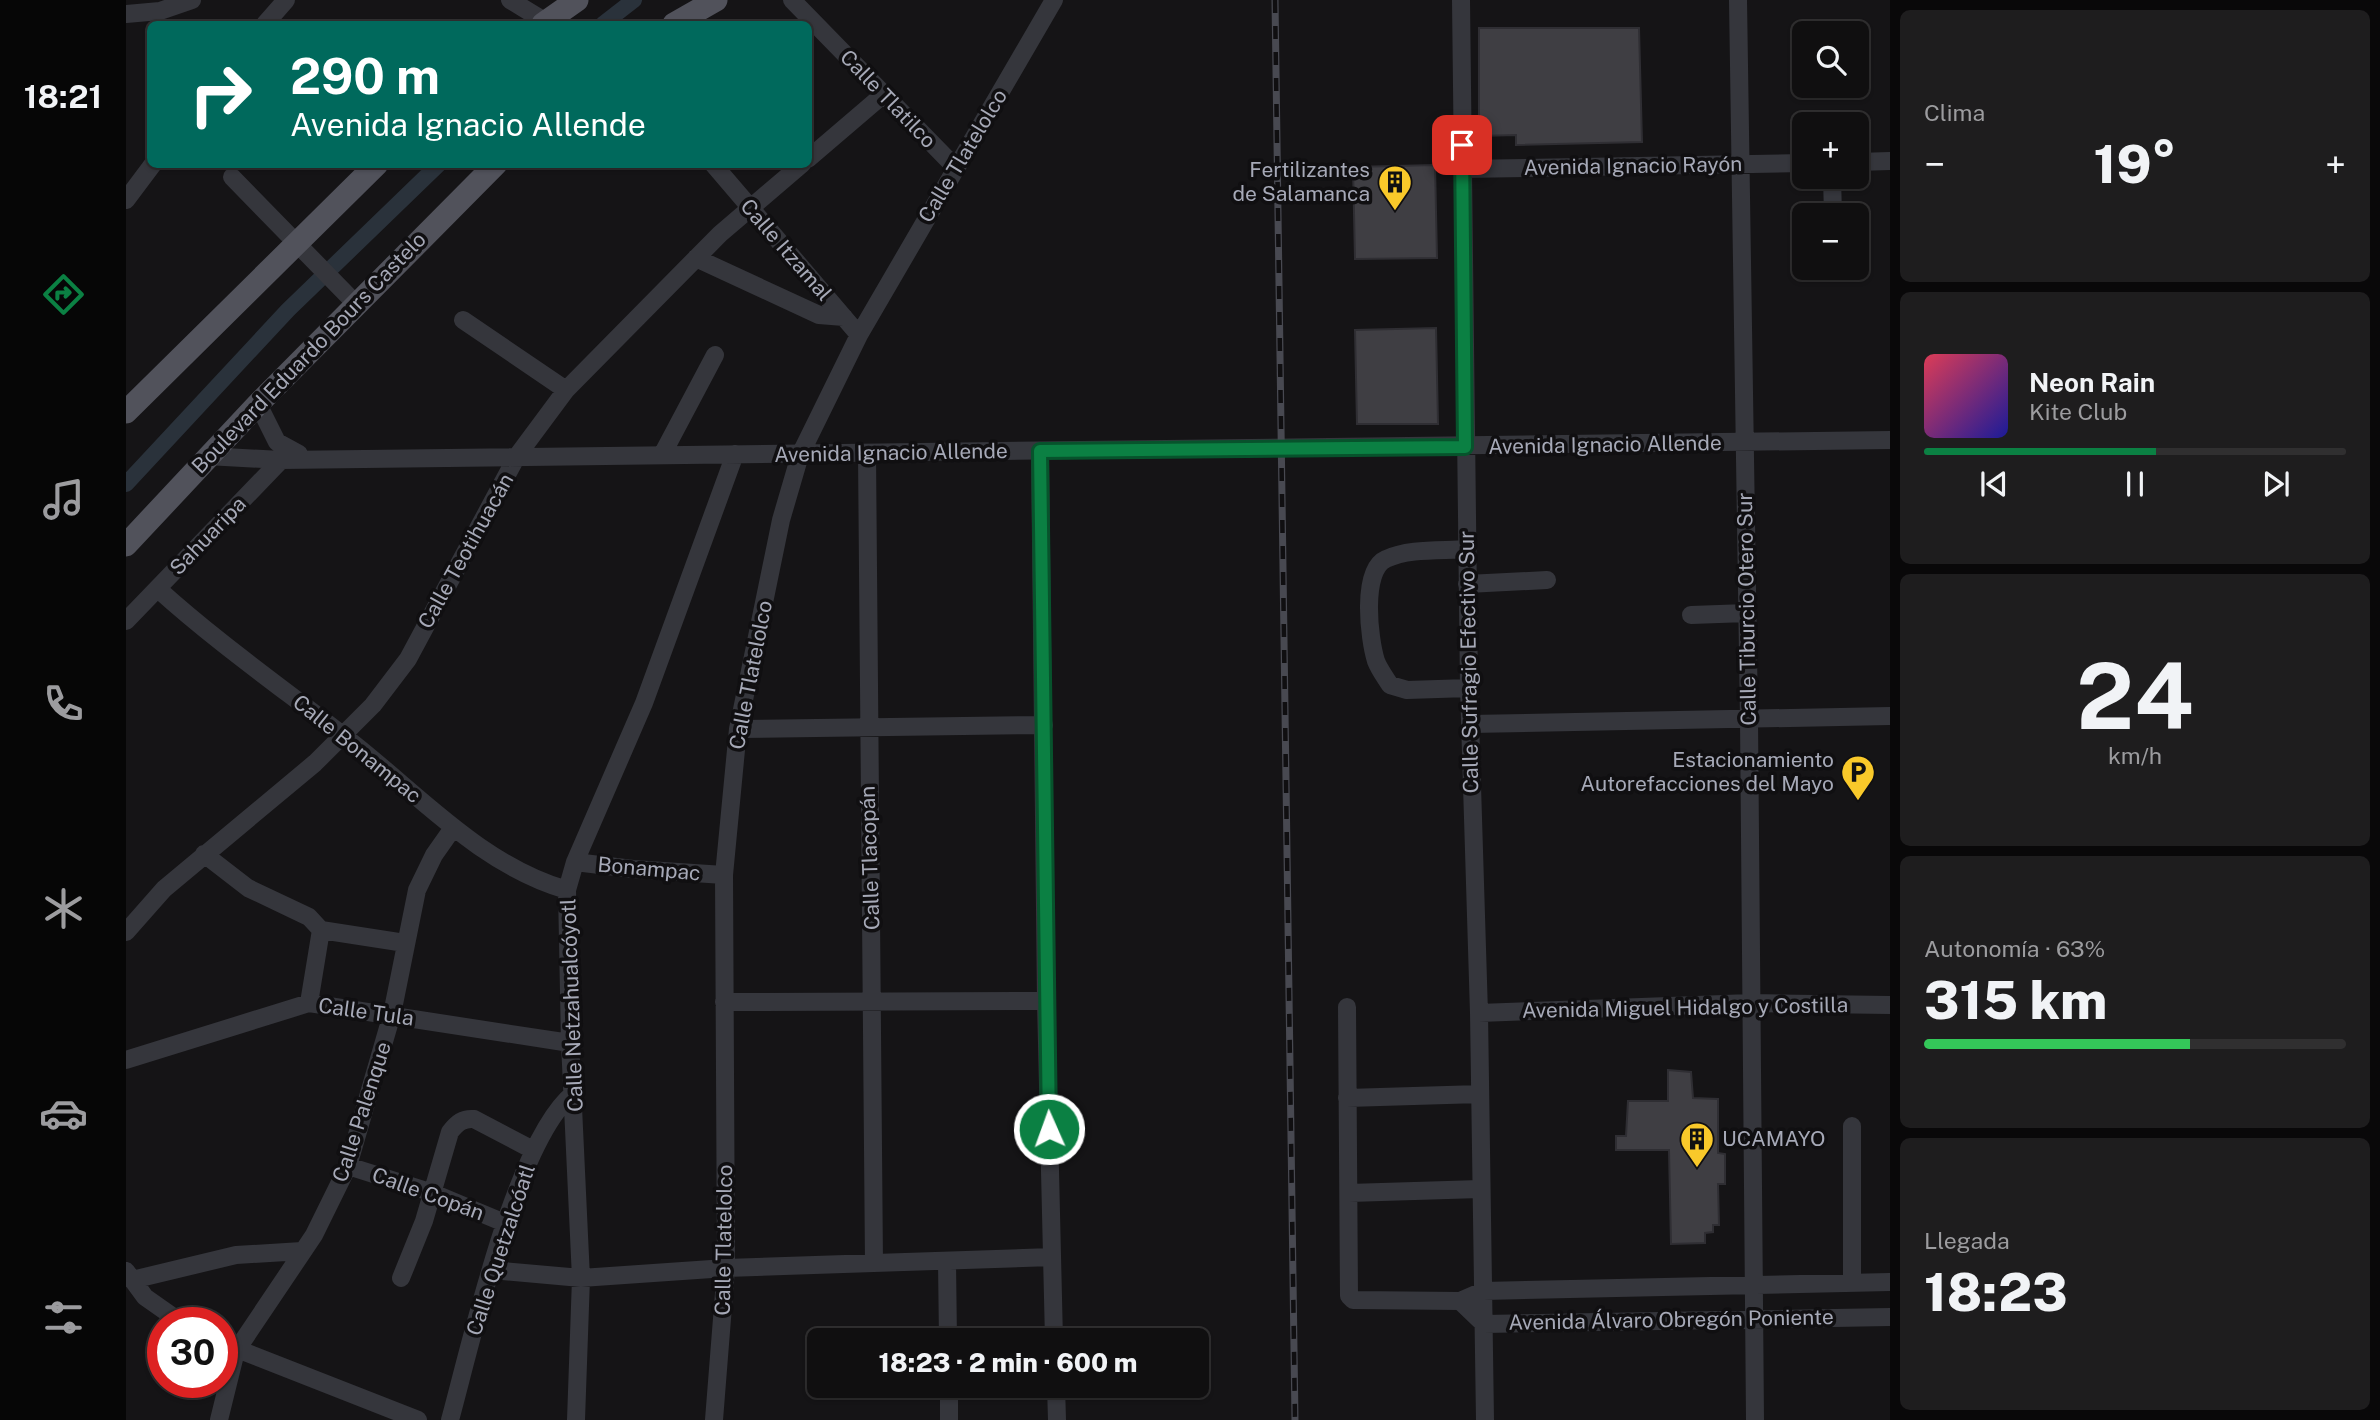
<!DOCTYPE html>
<html lang="es">
<head>
<meta charset="utf-8">
<style>
  body { margin:0; font-family:"Public Sans",sans-serif; background:#1e1d1e; color:#f1f3f6; height:100vh; display:flex; flex-direction:column; font-size:26px; white-space:nowrap }
  * { box-sizing:border-box; margin:0 }
  p { font-size:23px; color:#9c9c9f }
  .icon { flex:none; width:38px; height:38px; fill:none; stroke:currentColor; stroke-width:2; stroke-linecap:round; stroke-linejoin:round }
  .map { position:relative; flex:1; overflow:hidden }
  .sheet { display:flex; flex-direction:column; gap:10px; padding:10px; background:#090809; width:490px }
  .sheet>* { flex:none }
  .hud { position:absolute; left:21px; top:21px; width:665px; height:147px; border-radius:10px; box-shadow:0 2px 5px #0004,0 0 0 2px #302f30; background:#00695c; color:#fff; overflow:hidden }
  .controls { position:absolute; left:1666px; top:21px; display:grid; gap:14px }
  .controls a { display:grid; place-items:center; width:77px; height:77px; border-radius:10px; background:#100f10; box-shadow:0 2px 5px #0004,0 0 0 2px #302f30; font-size:35px }
  .speed { position:absolute; left:21px; top:1307px; display:flex; gap:14px; font-size:35px; font-weight:700; text-align:center }
  .speed>* { display:grid; place-content:center; width:91px; height:91px; border-radius:50%; background:#100f10; box-shadow:0 2px 5px #0004,0 0 0 2px #302f30; line-height:1 }
  .speed .limit { border:10px solid #d22; background:#fff; color:#111 }
  .pin { position:absolute; display:grid; place-items:center; width:60px; height:60px; color:#fff; margin:-30px; border-radius:14px; box-shadow:0 4px 10px #0006 }
  .me { position:absolute; width:77px; margin:-38px; rotate:358deg; stroke-linejoin:round; filter:drop-shadow(0 0 5px #0008) }
  .turn { display:flex; align-items:center; gap:24px; height:147px; padding:0 28px; font-size:32px }
  .turn .icon { width:91px; height:91px; stroke-width:2.5 }
  .turn b { display:block; font-size:49px; line-height:60px }
  .big { font-size:52px; font-weight:800; line-height:1.1 }
  .sheet .widget { flex:1; display:flex; flex-direction:column; justify-content:center; gap:10px; min-width:0; padding:0 24px; border-radius:10px; background:#1e1d1e }
  .sheet .dial { align-items:center; gap:0 }
  .dial b { font-size:91px; line-height:1 }
  .song { display:flex; align-items:center; gap:21px }
  .cover { width:84px; height:84px; border-radius:10px; background:linear-gradient(135deg,hsl(350 70% 55%),hsl(240 70% 35%)) }
  .played { height:7px; border-radius:4px; background:linear-gradient(90deg,#0b8043 55%,#302f30 55%) }
  .keys { display:flex; justify-content:space-around; direction:ltr }
  .heat { display:flex; justify-content:space-between; align-items:center; font-size:38px; direction:ltr }
  .charge { height:10px; border-radius:5px; background:linear-gradient(90deg,#34c759 63%,#302f30 0) }
  .trip { position:absolute; left:681px; top:1328px; width:402px; height:70px; border-radius:10px; background:#100f10; box-shadow:0 2px 5px #0004,0 0 0 2px #302f30; font-weight:800; line-height:70px; text-align:center }
  main { display:flex; flex:1; min-height:0 }
  .menu { display:flex; flex-direction:column; width:126px; justify-content:space-around; align-items:center; background:#060606; color:#9c9c9f }
  .menu .icon { width:49px; height:49px }
  .menu .current { color:#0b8043 }
  .menu b { font-size:32px; color:#f1f3f6 }
  .map>svg:first-child { display:block }
  .lines { fill:none; stroke-linecap:round; stroke-linejoin:round }
  .canal { stroke:#2a323b; stroke-width:16 }
  .building { fill:#3f3e43; stroke:#2f2e33; stroke-width:2 }
  .minor { stroke:#35363c; stroke-width:18 }
  .major { stroke:#51525b; stroke-width:23 }
  .rail-casing { stroke:#484951; stroke-width:7 }
  .rail { stroke:#100f11; stroke-width:4.5; stroke-dasharray:13; stroke-linecap:butt }
  .route-casing { stroke:#07532c; stroke-width:18 }
  .route { stroke:#0b8043; stroke-width:12 }
  .labels { text-anchor:middle; stroke-width:7; stroke-linejoin:round; paint-order:stroke }
  .street-label { font-size:21px; fill:#a6a9b7; stroke:#100f11 }
  .poi-label { font-size:21px; fill:#a6a9b7; stroke:#100f11; text-anchor:end }
</style>
</head>
<body>
<main>
<nav class="menu">
<b>18:21</b>
<svg class="icon current" aria-label="directions" viewBox="0 0 24 24"><path d="M12 3l9 9-9 9-9-9zM9 14v-3h6M13 9l2 2-2 2"/></svg>
<svg class="icon" aria-label="music" viewBox="0 0 24 24"><path d="M9 18V5l10-2v13"/><circle cx="6" cy="18" r="3"/><circle cx="16" cy="16" r="3"/></svg>
<svg class="icon" aria-label="phone" viewBox="0 0 24 24"><path d="M5 4h4l2 5-3 2q2 4 5 5l2-3 5 2v4C11 20 4 13 5 4z"/></svg>
<svg class="icon" aria-label="climate" viewBox="0 0 24 24"><path d="M12 3v18M4 7l16 10M4 17L20 7"/></svg>
<svg class="icon" aria-label="car" viewBox="0 0 24 24"><path d="M5 17H2v-5l4-1 3-4h7l3 4 3 1v5h-3M9 17h6M6 11h13"/><circle cx="7" cy="17" r="2"/><circle cx="17" cy="17" r="2"/></svg>
<svg class="icon" aria-label="filters" viewBox="0 0 24 24"><path d="M4 7h16M4 17h16"/><circle cx="9" cy="7" r="2"/><circle cx="15" cy="17" r="2"/></svg>
</nav>
<div class="map">
<svg width="1764" height="1420" viewBox="0 0 1764 1420">
  <rect width="100%" height="100%" fill="#151416"/>
  <g class="lines">
    <path class="canal" d="M477,24L508,0
      M0,484L162,310L313,164"/>
  </g>
  <path class="building" d="M1353,28H1513L1516,142L1390,145V135L1353,136Z
    M1309,165L1311,258L1229,259L1227,167Z
    M1310,328L1312,424H1231L1229,330Z
    M1542,1070L1565,1072L1567,1098L1592,1099V1153L1599,1154V1184H1592L1593,1225H1587V1232L1579,1233V1243L1545,1244L1543,1150H1490V1136H1500L1502,1101H1542Z"/>
  <g class="lines">
    <path class="minor" d="M384,0L420,22
      M666,0L829,167
      M1335,0L1343,688L1353,1013L1359,1420
      M1612,0L1623,719L1629,1420
      M0,14L34,11L66,0
      M139,24L160,0
      M682,159L758,94
      M1731,162L1764,161
      M587,164L733,335
      M1336,169L1678,163
      M106,177L231,305
      M1706,177L1707,215
      M0,200L27,164
      M570,258L693,315L718,317
      M337,320L440,390
      M132,404L151,442L173,454
      M914,451L920,1001L928,1340
      M741,453C741,723 748,993 748,1263
      M536,455L589,355
      M81,456L155,460L1764,440
      M1341,549C1316,551 1283,548 1260,559C1235,570 1243,639 1250,661C1253,669 1259,677 1264,685L1281,690L1343,688
      M1341,584L1421,580
      M32,589C94,645 162,692 228,744C295,797 357,866 441,890
      M1565,615L1621,613
      M0,621L159,456
      M1344,724L1764,716
      M612,729L918,725
      M78,854L122,888L183,917L195,930L279,943
      M449,862L507,869L598,875
      M0,932L38,889L189,763L247,705L282,659L391,456L440,390L594,234L676,164
      M598,1002L920,1001
      M183,1003L195,930
      M1221,1007L1223,1296L1227,1300L1334,1301L1357,1291L1764,1282
      M1353,1013L1625,1003L1764,1005
      M0,1060L183,1003L444,1043
      M1221,1098L1354,1094
      M222,1166L307,1193L381,1224
      M1223,1193L1354,1189
      M821,1262L822,1340
      M366,1270L455,1278L600,1268L926,1257
      M0,1271L19,1297L56,1323
      M275,1278L298,1221L324,1132C331,1123 337,1118 348,1119L407,1150
      M6,1280L110,1255L176,1251
      M1726,1283V1126
      M1334,1301L1358,1324L1764,1317
      M96,1343L292,1420
      M823,1386V1420
      M930,1386L931,1420
      M93,1420L110,1351L188,1235L222,1166L266,1014L291,890L308,855L327,828
      M324,1420C345,1344 390,1138 448,1093
      M450,1420L455,1278L444,1043L441,890L449,862L518,703L609,454
      M588,1420L600,1268L598,875L612,729L655,520L674,455L733,335L928,0"/>
    <path class="major" d="M417,24L451,0
      M548,24L590,0
      M0,412L251,164
      M0,545L132,404L370,164"/>
    <g class="rail-casing">
      <path id="rail" d="M1149,0L1169,1420"/>
    </g>
    <use href="#rail" class="rail"/>
  </g>
  <g class="lines">
    <g class="route-casing">
      <path id="route" d="M923,1129L914,451L1339,447L1336,145"/>
    </g>
    <use href="#route" class="route"/>
  </g>
  <defs>
    <g id="building-pin" transform="scale(1.75)"><path d="M0 17L-7.5 6A9.5 9.5 0 1 1 7.5 6Z" fill="#f9c92a" stroke="#100f11"/><path d="M-4-6H4V6H1V3H-1V6H-4ZM-2.5-4.3h1.7v1.8h-1.7ZM.8-4.3h1.7v1.8H.8ZM-2.5-1h1.7V.8h-1.7ZM.8-1h1.7V.8H.8Z" fill="#111"/></g>
    <g id="parking-pin" transform="scale(1.75)"><path d="M0 17L-7.5 6A9.5 9.5 0 1 1 7.5 6Z" fill="#f9c92a" stroke="#100f11"/><path d="M-3.5-5.5H1a3.5 3.5 0 0 1 0 7H-1V5.5H-3.5ZM-1-3.4V-.6H.8a1.4 1.4 0 0 0 0-2.8Z" fill="#111"/></g>
  </defs>
  <g fill-rule="evenodd">
    <use href="#building-pin" x="1269" y="182"/>
    <use href="#parking-pin" x="1732" y="772"/>
    <use href="#building-pin" x="1571" y="1139"/>
  </g>
  <g class="labels">
    <g class="street-label">
      <text transform="translate(762 99) rotate(46)" y="7">Calle Tlatilco</text>
      <text transform="translate(837 156) rotate(-59)" y="7">Calle Tlatelolco</text>
      <text transform="translate(1507 166) rotate(-1)" y="7">Avenida Ignacio Rayón</text>
      <text transform="translate(660 250) rotate(49)" y="7">Calle Itzamal</text>
      <text transform="translate(183 353) rotate(-46)" y="7">Boulevard Eduardo Bours Castelo</text>
      <text transform="translate(1479 445) rotate(-1)" y="7">Avenida Ignacio Allende</text>
      <text transform="translate(765 453) rotate(-1)" y="7">Avenida Ignacio Allende</text>
      <text transform="translate(82 536) rotate(-46)" y="7">Sahuaripa</text>
      <text transform="translate(340 551) rotate(-61)" y="7">Calle Teotihuacán</text>
      <text transform="translate(1621 609) rotate(-91)" y="7">Calle Tiburcio Otero Sur</text>
      <text transform="translate(1343 662) rotate(-91)" y="7">Calle Sufragio Efectivo Sur</text>
      <text transform="translate(625 675) rotate(-79)" y="7">Calle Tlatelolco</text>
      <text transform="translate(231 749) rotate(39)" y="7">Calle Bonampac</text>
      <text transform="translate(744 858) rotate(-92)" y="7">Calle Tlacopán</text>
      <text transform="translate(523 869) rotate(5)" y="7">Bonampac</text>
      <text transform="translate(446 1005) rotate(-92)" y="7">Calle Netzahualcóyotl</text>
      <text transform="translate(1559 1008) rotate(-1)" y="7">Avenida Miguel Hidalgo y Costilla</text>
      <text transform="translate(240 1012) rotate(8)" y="7">Calle Tula</text>
      <text transform="translate(236 1112) rotate(-72)" y="7">Calle Palenque</text>
      <text transform="translate(302 1194) rotate(20)" y="7">Calle Copán</text>
      <text transform="translate(598 1240) rotate(-89)" y="7">Calle Tlatelolco</text>
      <text transform="translate(375 1250) rotate(-72)" y="7">Calle Quetzalcóatl</text>
      <text transform="translate(1545 1320) rotate(-1)" y="7">Avenida Álvaro Obregón Poniente</text>
    </g>
    <g class="poi-label">
      <text x="1244" y="177">Fertilizantes<tspan x="1244" dy="24">de Salamanca</tspan></text>
      <text x="1708" y="767">Estacionamiento<tspan x="1708" dy="24">Autorefacciones del Mayo</tspan></text>
      <text x="1596" y="1146" text-anchor="start">UCAMAYO</text>
    </g>
  </g>
</svg>
<div class="controls">
<a><svg class="icon" aria-label="search" viewBox="0 0 24 24"><circle cx="10" cy="10" r="6"/><path d="M15 15l6 6"/></svg></a>
<a>+</a>
<a>−</a>
</div>
<div class="speed"><div class="limit">30</div></div>
<div class="pin" style="left:1336px;top:145px;background:#d93025"><svg class="icon" aria-label="arrive" viewBox="0 0 24 24"><path d="M6 21V4h12l-3 4 3 4H6"/></svg></div>
<svg class="me" style="left:923px;top:1129px" viewBox="-20 -20 40 40"><circle r="17" fill="#0b8043" stroke="#fff" stroke-width="3"/><path d="M0-11L8 9 0 5-8 9z" fill="#fff"/></svg>
<div class="trip">18:23 · 2 min · 600 m</div>
<div class="hud">
<div class="turn"><svg class="icon" aria-label="right" viewBox="0 0 24 24"><path d="M7 20v-9h11M14 6l5 5-5 5"/></svg><div><b>290 m</b>Avenida Ignacio Allende</div></div>
</div>
</div>
<section class="sheet">
<div class="widget"><p>Clima</p>
<div class="heat"><a>−</a><b class="big">19°</b><a>+</a></div>
</div>
<div class="widget">
<div class="song"><i class="cover"></i><div><b>Neon Rain</b><p>Kite Club</p></div></div>
<div class="played"></div>
<div class="keys"><svg class="icon" aria-label="previous" viewBox="0 0 24 24"><path d="M18 5L8 12l10 7zM5 5v14"/></svg><svg class="icon" aria-label="pause" viewBox="0 0 24 24"><path d="M8 5v14M16 5v14"/></svg><svg class="icon" aria-label="next" viewBox="0 0 24 24"><path d="M6 5l10 7-10 7zM19 5v14"/></svg></div>
</div>
<div class="widget dial"><b>24</b><p>km/h</p></div>
<div class="widget"><p>Autonomía · 63%</p><b class="big">315 km</b><div class="charge"></div></div>
<div class="widget"><p>Llegada</p><b class="big">18:23</b></div>
</section>
</main>
</body>
</html>
